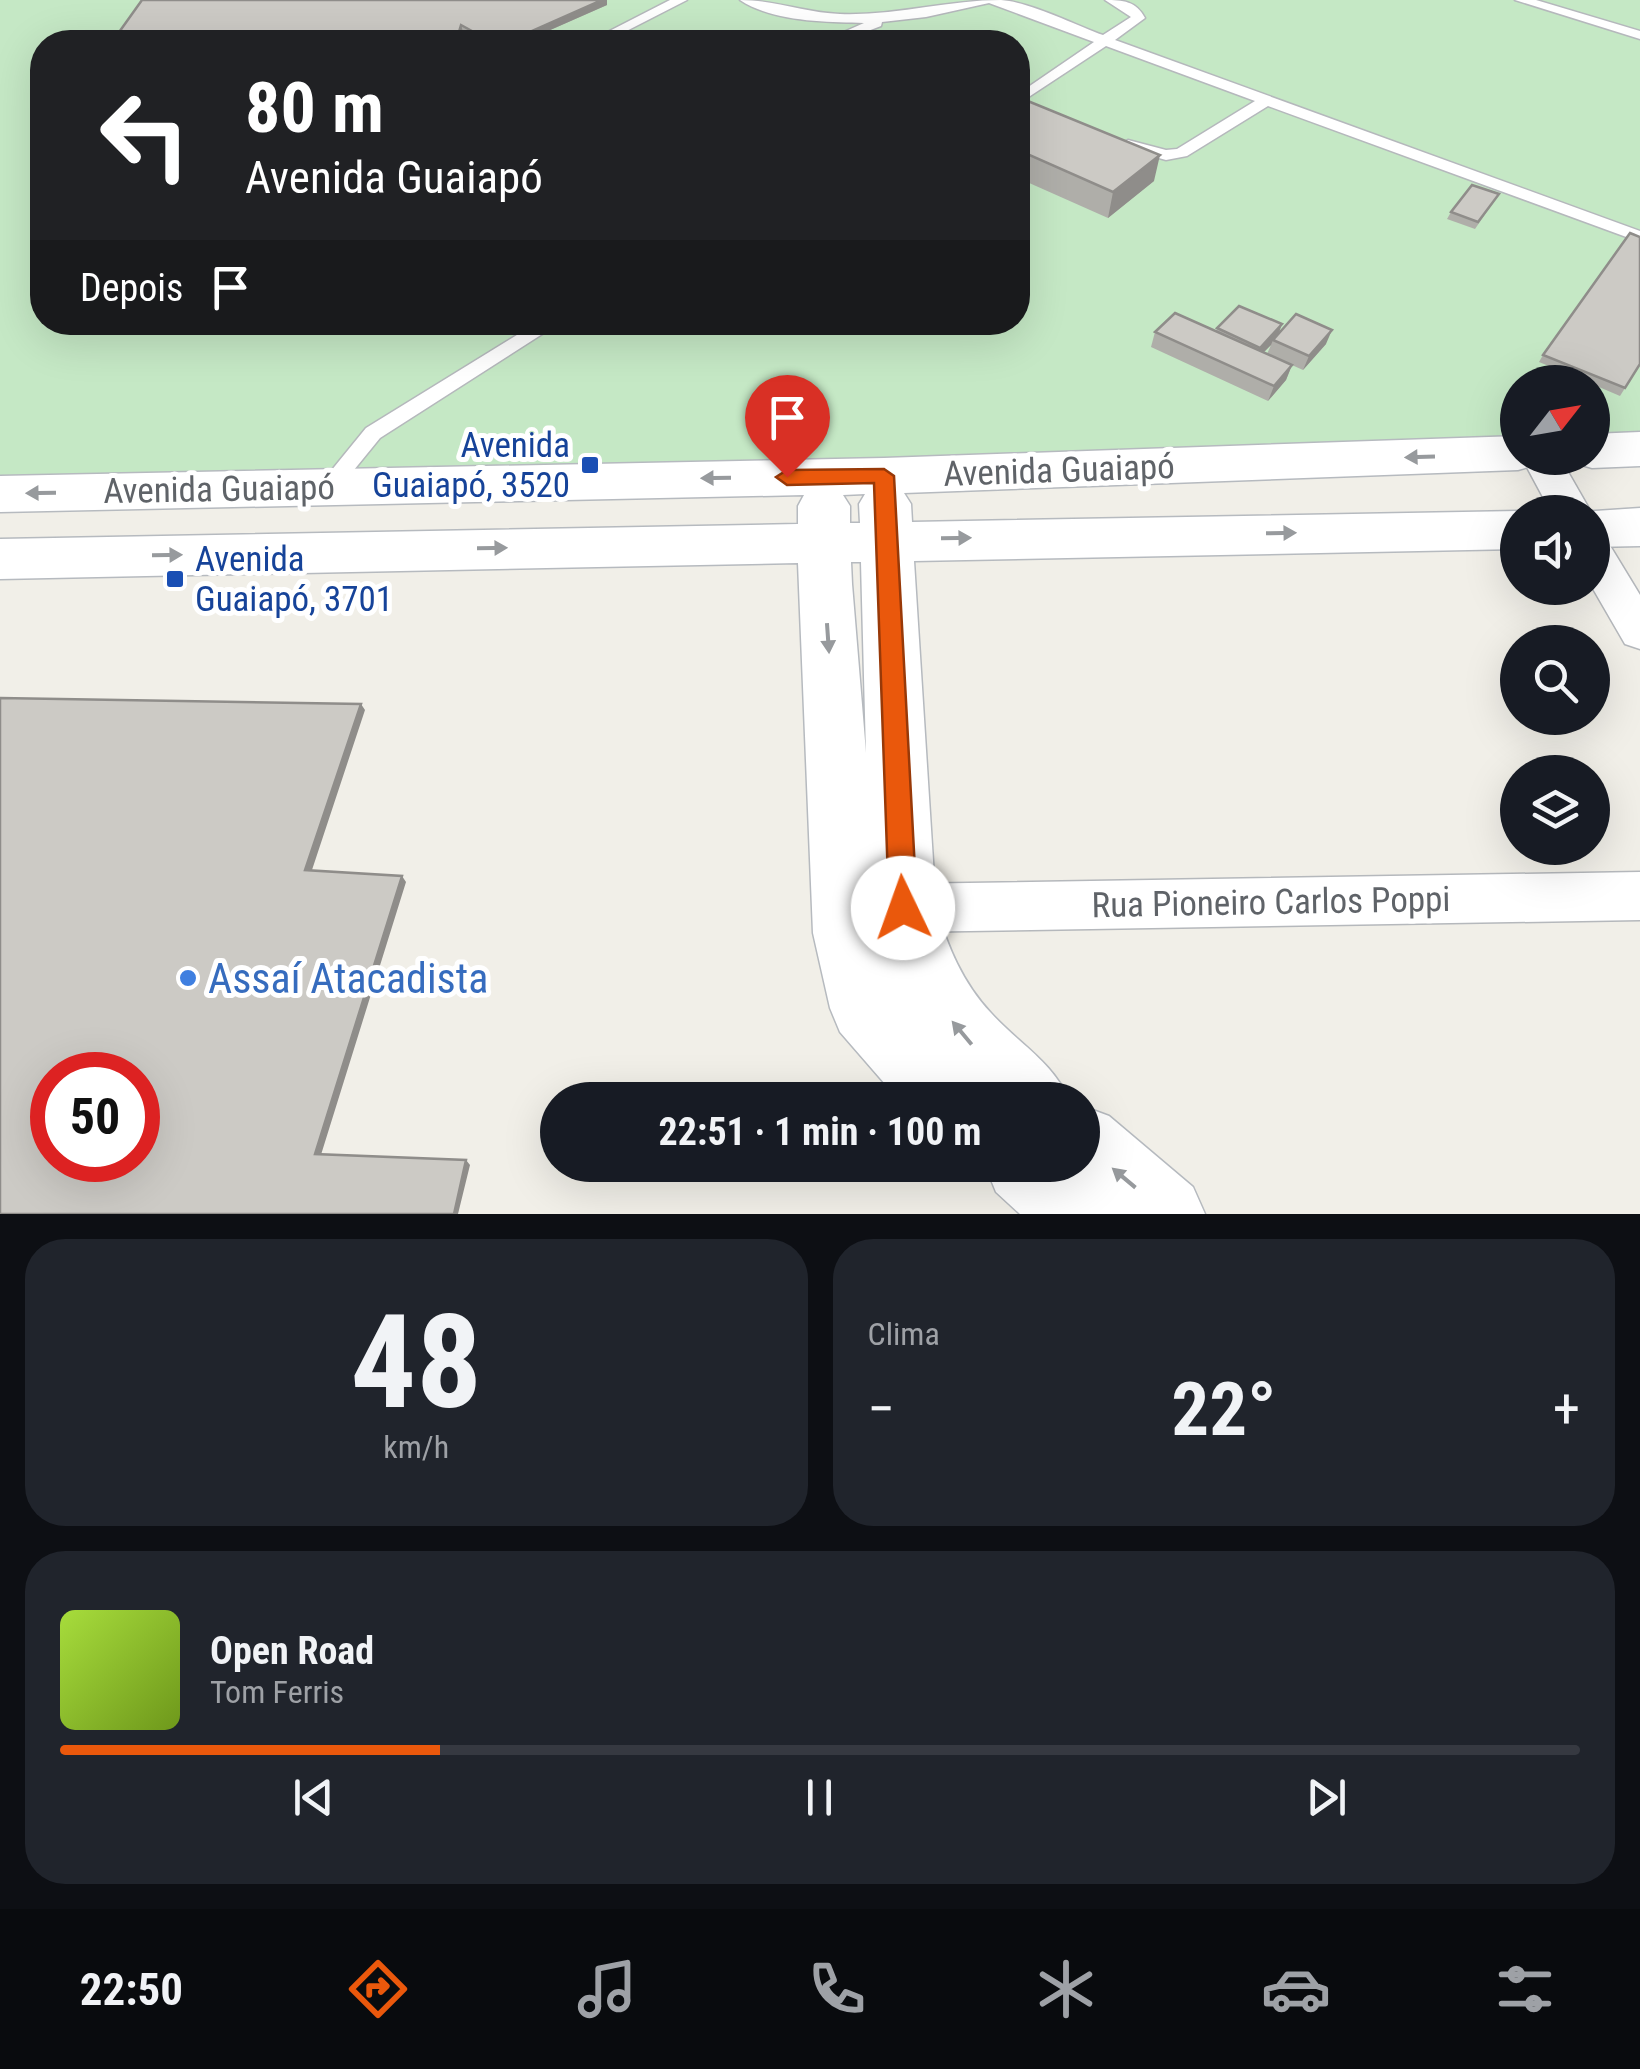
<!DOCTYPE html>
<html lang="pt">
<head>
<meta charset="utf-8">
<style>
  body { margin:0; font-family:"Roboto Condensed",sans-serif; background:#20242c; color:#f1f3f6; height:100vh; display:flex; flex-direction:column; font-size:38px; white-space:nowrap }
  * { box-sizing:border-box; margin:0 }
  p { font-size:32px; color:#9ea1a6 }
  .icon { flex:none; width:55px; height:55px; fill:none; stroke:currentColor; stroke-width:2; stroke-linecap:round; stroke-linejoin:round }
  .map { position:relative; height:1214px; overflow:hidden }
  .side { display:flex; flex-direction:column; gap:25px; padding:25px; background:#0d0f14; flex:1 }
  .side>* { flex:none }
  .guide { position:absolute; left:30px; top:30px; width:1000px; height:305px; border-radius:40px; box-shadow:0 10px 40px #0002; background:#202124; color:#fff; overflow:hidden }
  .needle { width:65px; rotate:59deg }
  .fabs { position:absolute; left:1500px; top:365px; display:grid; gap:20px }
  .fabs a { display:grid; place-items:center; width:110px; height:110px; border-radius:50%; background:#171b24; box-shadow:0 10px 40px #0002; font-size:50px }
  .speed { position:absolute; left:30px; top:1052px; display:flex; gap:20px; font-size:50px; font-weight:700; text-align:center }
  .speed>* { display:grid; place-content:center; width:130px; height:130px; border-radius:50%; background:#171b24; box-shadow:0 10px 40px #0002; line-height:1 }
  .speed .limit { border:15px solid #d22; background:#fff; color:#111 }
  .pin { position:absolute; display:grid; place-items:center; width:85px; height:85px; color:#fff; margin:-102px -42px; border-radius:50% 50% 50% 0; rotate:-45deg; box-shadow:0 0 10px #0007 }
  .pin .icon { rotate:45deg }
  .me { position:absolute; width:110px; margin:-55px; rotate:357deg; stroke-linejoin:round; filter:drop-shadow(0 0 8px #0008) }
  .turn { display:flex; align-items:center; gap:35px; height:210px; padding:0 50px; font-size:45px }
  .turn .icon { width:130px; height:130px; stroke-width:2.5 }
  .turn b { display:block; font-size:70px; line-height:85px }
  .then { display:flex; align-items:center; height:95px; padding:0 50px; background:#0003; gap:20px; font-size:38px }
  .big { font-size:75px; font-weight:700; line-height:1.1 }
  .side .tile { flex:1; display:flex; flex-direction:column; justify-content:center; gap:15px; min-width:0; padding:0 35px; border-radius:40px; background:#20242c }
  .side .dial { align-items:center; gap:0 }
  .dial b { font-size:130px; line-height:1 }
  .song { display:flex; align-items:center; gap:30px }
  .cover { width:120px; height:120px; border-radius:15px; background:linear-gradient(135deg,hsl(80 70% 55%),hsl(80 70% 35%)) }
  .played { height:10px; border-radius:5px; background:linear-gradient(90deg,#ea580c 25%,#363941 25%) }
  .keys { display:flex; justify-content:space-around; direction:ltr }
  .heat { display:flex; justify-content:space-between; align-items:center; font-size:55px; direction:ltr }
  .side .tiles { flex:1; display:grid; gap:25px; grid-template-columns:1fr 1fr }
  .tile:last-child { grid-column:span 2 }
  .trip { position:absolute; left:540px; top:1082px; width:560px; height:100px; border-radius:50px; background:#171b24; box-shadow:0 10px 40px #0002; font-weight:700; line-height:100px; text-align:center }
  .dock { display:flex; height:160px; justify-content:space-around; align-items:center; background:#090b0e; color:#9ea1a6 }
  .dock .icon { width:70px; height:70px }
  .dock .active { color:#ea580c }
  .dock b { font-size:45px; color:#f1f3f6 }
  .map>svg:first-child { display:block }
  .green { fill:#c5e8c5; fill-rule:evenodd }
  .lines { fill:none; stroke-linecap:round; stroke-linejoin:round }
  .service-casing { stroke:#b5b8bc; stroke-width:3 }
  .minor-casing { stroke:#b5b8bc; stroke-width:3 }
  .secondary-casing { stroke:#b6babf; stroke-width:3 }
  .service { fill:#fff; fill-rule:evenodd }
  .minor { fill:#fff; fill-rule:evenodd }
  .secondary { fill:#fff; fill-rule:evenodd }
  .wall { fill:#afaea9 }
  .shaded-wall { fill:#8f8d8a }
  .building { fill:#cccac5; stroke:#8f8d8a; stroke-width:2.5; fill-rule:evenodd }
  .oneway { fill:#979a9d }
  .route { fill:#ea580c; stroke:#983908; stroke-width:2.5 }
  .transit-dot { fill:#1a4fb4; stroke:#fff; stroke-width:4 }
  .shop-dot { fill:#3f7fe0; stroke:#fff; stroke-width:4 }
  .labels { text-anchor:middle; stroke-width:10; stroke-linejoin:round; paint-order:stroke }
  .transit-label { font-size:35px; fill:#164399; stroke:#fff; text-anchor:end }
  .street-label { font-size:35px; fill:#5f6368; stroke:#fff }
  .near-shop-label { font-size:42px; fill:#366cbe; stroke:#fff; text-anchor:start }
</style>
</head>
<body>
<div class="map">
<svg width="1640" height="1214" viewBox="0 0 1640 1214">
  <rect width="100%" height="100%" fill="#f1efe8"/>
  <path class="green" d="M0,0H1640V449L1593,451L1592,382H1518L1517,453L0,494ZM42,42H1018V322H42Z"/>
  <g class="lines">
    <g class="service-casing">
      <path id="service" d="M670,0H687L605,42H588Z
        M740,0C774,0 806,13 840,14C895,16 948,0 1001,0C1030,2 1075,25 1103,35L1131,17L1105,0C1123,0 1136,1 1145,18L1115,40L1640,231V242L1268,106L1187,156L1166,160L1123,148L1120,145L1128,140L1166,150L1177,149L1255,101L1106,46L1018,104V94L1094,42L989,3L926,17L882,22L881,26L839,42H821L864,23C826,22 773,22 740,0Z
        M1515,0H1536L1640,31V39Z
        M538,322H561L380,438L336,492H322L319,487L322,482L366,428Z"/>
    </g>
    <g class="minor-casing">
      <path id="minor" d="M1522,458H1560L1591,512H1551Z
        M1592,535L1606,539L1640,595V649L1625,644L1592,587Z
        M1640,872V920L903,932L885,925L877,908L885,891L903,884Z"/>
    </g>
    <g class="secondary-casing">
      <path id="secondary" d="M1640,432V466L1592,468L1575,463L1571,458H1592V434Z
        M1518,436V458H1540L1535,465L1518,470L904,493L911,504L912,522L1518,511L1524,512H1518V549L914,561L936,908C948,947 962,982 991,1013C1018,1043 1053,1062 1069,1100H899L840,1032L830,1008L813,933L798,563L0,579V539L798,524V506L804,495L0,512V476L884,458ZM865,494L859,504L860,523H850V506L843,495ZM851,562H861L866,753L852,584Z
        M1640,508V546L1592,547V512H1580Z
        M1082,1106L1109,1116L1193,1187L1205,1214H1020L996,1192L985,1165H1082Z"/>
    </g>
    <use href="#service" class="service"/>
    <use href="#minor" class="minor"/>
    <use href="#secondary" class="secondary"/>
  </g>
  <path class="wall" d="M142,0H607V5L523,42H482L463,32Z
    M1018,97L1154,181L1108,218L1018,178Z
    M1499,194L1475,229L1447,219L1451,212Z
    M808,322H831L823,329Z
    M1217,328L1278,334L1326,344L1303,370L1267,354L1271,345L1263,353L1292,365L1286,380L1268,401L1151,347L1155,332L1216,331Z
    M1543,355L1640,364L1620,396L1592,384V382H1588L1539,362Z"/>
  <path class="shaded-wall" d="M602,0H607V5L523,42H507Z
    M461,25L463,32L460,42H456Z
    M1160,155L1154,181L1108,218L1113,192Z
    M1282,324L1277,339L1273,340L1271,345L1254,362L1260,348Z
    M1332,330L1326,344L1303,370L1309,356Z
    M1292,365L1286,380L1268,401L1274,386Z
    M361,704L365,710L310,876L305,870Z
    M402,876L406,882L320,1158L315,1154Z
    M466,1160L470,1165L458,1214H454Z"/>
  <path class="building" d="M142,0H602L507,42H492L461,25L456,42H112Z
    M1018,97L1160,155L1113,192L1018,150Z
    M42,143V153H36Z
    M1472,185L1499,194L1478,222L1451,212Z
    M1630,233L1640,237V364L1625,388L1543,355Z
    M1239,306L1282,324L1260,348L1217,328Z
    M1175,313L1292,365L1274,386L1155,332Z
    M1296,314L1332,330L1309,356L1273,340Z
    M0,698L361,704L305,870L402,876L315,1154L466,1160L454,1214H0ZM52,1075H138V1160H52Z"/>
  <defs><path id="oneway-solid" d="M-6-.8H1V-3.2L6.5 0L1 3.2V.8H-6Z" transform="scale(2.5)"/></defs>
  <g class="oneway">
    <use href="#oneway-solid" transform="translate(1420 457) rotate(178)"/>
    <use href="#oneway-solid" transform="translate(716 478) rotate(179)"/>
    <use href="#oneway-solid" transform="translate(41 493) rotate(179)"/>
    <use href="#oneway-solid" transform="translate(1281 533) rotate(-1)"/>
    <use href="#oneway-solid" transform="translate(956 538) rotate(-1)"/>
    <use href="#oneway-solid" transform="translate(492 548) rotate(-1)"/>
    <use href="#oneway-solid" transform="translate(167 555) rotate(-1)"/>
    <use href="#oneway-solid" transform="translate(828 638) rotate(86)"/>
    <use href="#oneway-solid" transform="translate(962 1033) rotate(-130)"/>
    <use href="#oneway-solid" transform="translate(1124 1178) rotate(-140)"/>
  </g>
  <path class="route" d="M884,469L894,476L917,908L913,917L903,921L893,917L889,908L874,483L787,485L776,477L787,470Z"/>
  <g class="transit-dot">
    <rect x="580" y="455" width="20" height="20" rx="5"/>
    <rect x="165" y="569" width="20" height="20" rx="5"/>
  </g>
  <circle class="shop-dot" cx="188" cy="978" r="10"/>
  <g class="labels">
    <g class="transit-label">
      <text x="570" y="457">Avenida<tspan x="570" dy="40">Guaiapó, 3520</tspan></text>
      <text x="195" y="571" text-anchor="start">Avenida<tspan x="195" dy="40">Guaiapó, 3701</tspan></text>
    </g>
    <g class="street-label">
      <text transform="translate(1059 470) rotate(-2)" y="12">Avenida Guaiapó</text>
      <text transform="translate(219 489) rotate(-1)" y="12">Avenida Guaiapó</text>
      <text transform="translate(1271 902) rotate(-1)" y="12">Rua Pioneiro Carlos Poppi</text>
    </g>
    <g class="near-shop-label">
      <text x="208" y="993">Assaí Atacadista</text>
    </g>
  </g>
</svg>
<div class="fabs">
<a><svg class="needle" viewBox="-14 -14 28 28"><path d="M0-13l5 13h-10z" fill="#e53935"/><path d="M0 13l5-13h-10z" fill="#9ea1a6"/></svg></a>
<a><svg class="icon" aria-label="sound" viewBox="0 0 24 24"><path d="M4 9h4l5-4v14l-5-4H4zM17 9q2 3 0 6"/></svg></a>
<a><svg class="icon" aria-label="search" viewBox="0 0 24 24"><circle cx="10" cy="10" r="6"/><path d="M15 15l6 6"/></svg></a>
<a><svg class="icon" aria-label="layers" viewBox="0 0 24 24"><path d="M12 4l9 5-9 5-9-5zM3 14l9 5 9-5"/></svg></a>
</div>
<div class="speed"><div class="limit">50</div></div>
<div class="pin" style="left:787px;top:477px;background:#d93025"><svg class="icon" aria-label="arrive" viewBox="0 0 24 24"><path d="M6 21V4h12l-3 4 3 4H6"/></svg></div>
<svg class="me" style="left:903px;top:908px" viewBox="-20 -20 40 40"><circle r="19" fill="#fff"/><path d="M0-13L10 11 0 6-10 11z" fill="#ea580c"/></svg>
<div class="trip">22:51 · 1 min · 100 m</div>
<div class="guide">
<div class="turn"><svg class="icon" aria-label="left" viewBox="0 0 24 24"><path d="M17 20v-9H6M10 6l-5 5 5 5"/></svg><div><b>80 m</b>Avenida Guaiapó</div></div>
<div class="then">Depois<svg class="icon" aria-label="arrive" viewBox="0 0 24 24"><path d="M6 21V4h12l-3 4 3 4H6"/></svg></div>
</div>
</div>
<section class="side">
<div class="tiles">
<div class="tile dial"><b>48</b><p>km/h</p></div>
<div class="tile"><p>Clima</p>
<div class="heat"><a>−</a><b class="big">22°</b><a>+</a></div>
</div>
<div class="tile">
<div class="song"><i class="cover"></i><div><b>Open Road</b><p>Tom Ferris</p></div></div>
<div class="played"></div>
<div class="keys"><svg class="icon" aria-label="previous" viewBox="0 0 24 24"><path d="M18 5L8 12l10 7zM5 5v14"/></svg><svg class="icon" aria-label="pause" viewBox="0 0 24 24"><path d="M8 5v14M16 5v14"/></svg><svg class="icon" aria-label="next" viewBox="0 0 24 24"><path d="M6 5l10 7-10 7zM19 5v14"/></svg></div>
</div>
</div>
</section>
<nav class="dock">
<b>22:50</b>
<svg class="icon active" aria-label="directions" viewBox="0 0 24 24"><path d="M12 3l9 9-9 9-9-9zM9 14v-3h6M13 9l2 2-2 2"/></svg>
<svg class="icon" aria-label="music" viewBox="0 0 24 24"><path d="M9 18V5l10-2v13"/><circle cx="6" cy="18" r="3"/><circle cx="16" cy="16" r="3"/></svg>
<svg class="icon" aria-label="phone" viewBox="0 0 24 24"><path d="M5 4h4l2 5-3 2q2 4 5 5l2-3 5 2v4C11 20 4 13 5 4z"/></svg>
<svg class="icon" aria-label="climate" viewBox="0 0 24 24"><path d="M12 3v18M4 7l16 10M4 17L20 7"/></svg>
<svg class="icon" aria-label="car" viewBox="0 0 24 24"><path d="M5 17H2v-5l4-1 3-4h7l3 4 3 1v5h-3M9 17h6M6 11h13"/><circle cx="7" cy="17" r="2"/><circle cx="17" cy="17" r="2"/></svg>
<svg class="icon" aria-label="filters" viewBox="0 0 24 24"><path d="M4 7h16M4 17h16"/><circle cx="9" cy="7" r="2"/><circle cx="15" cy="17" r="2"/></svg>
</nav>
</body>
</html>
